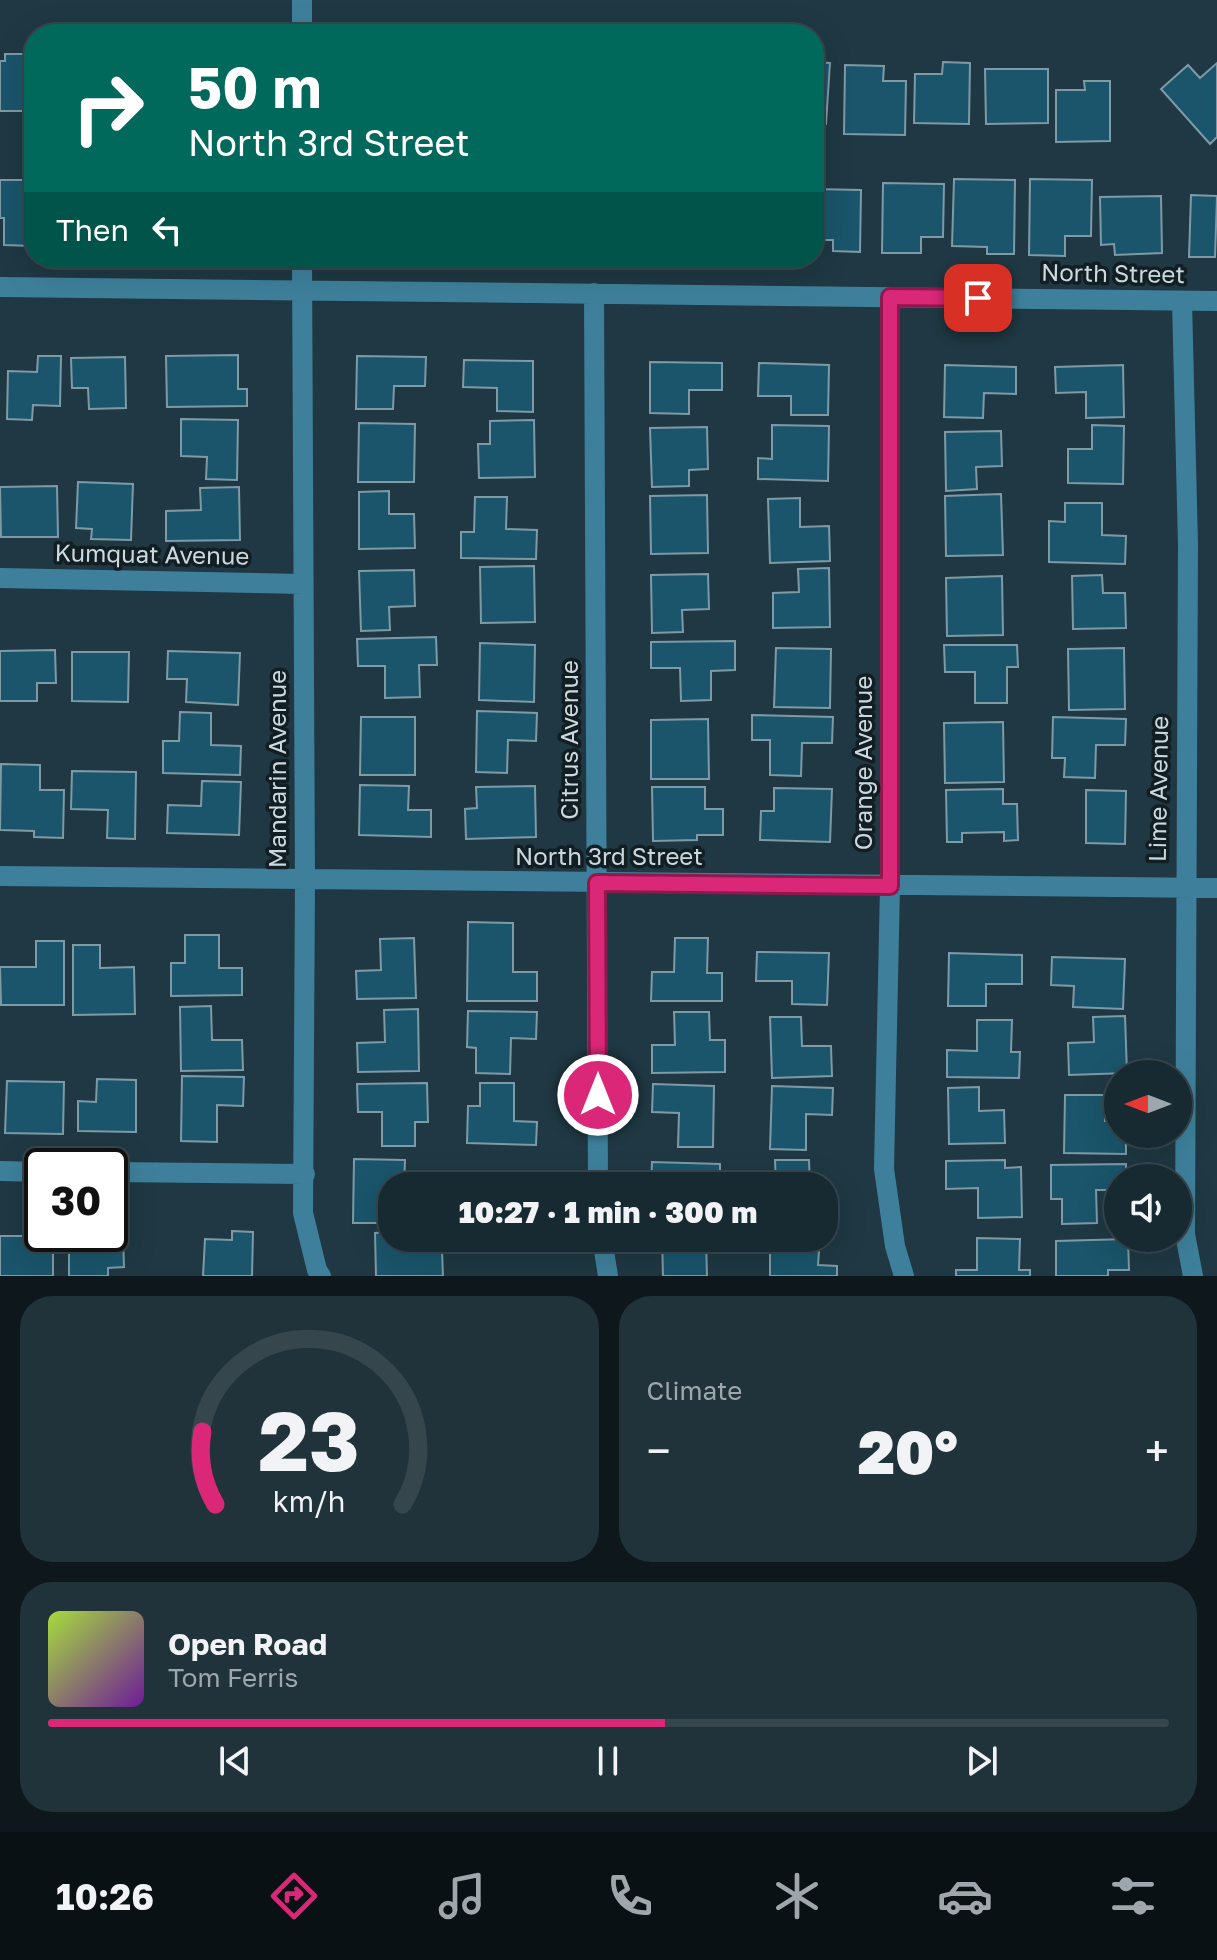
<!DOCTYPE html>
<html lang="en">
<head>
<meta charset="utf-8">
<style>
  body { margin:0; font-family:"Golos Text",sans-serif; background:#20323a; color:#f1f3f6; height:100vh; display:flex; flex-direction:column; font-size:30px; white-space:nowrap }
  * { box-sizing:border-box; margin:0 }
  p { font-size:26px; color:#9ea7ac }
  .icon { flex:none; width:44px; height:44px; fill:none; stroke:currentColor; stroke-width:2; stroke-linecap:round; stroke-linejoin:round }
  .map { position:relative; height:1276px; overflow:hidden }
  .panel { display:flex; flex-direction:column; gap:20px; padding:20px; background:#0d171c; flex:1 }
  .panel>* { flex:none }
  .guide { position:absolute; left:24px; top:24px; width:800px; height:244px; border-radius:32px; box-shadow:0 8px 32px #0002,0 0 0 2px #36464d; background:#00695c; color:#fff; overflow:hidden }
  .needle { width:52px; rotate:270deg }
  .controls { position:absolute; left:1104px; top:1060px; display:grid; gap:16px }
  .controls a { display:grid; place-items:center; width:88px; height:88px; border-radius:50%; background:#172a32; box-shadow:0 8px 32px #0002,0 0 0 2px #36464d; font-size:40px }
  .speed { position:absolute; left:24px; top:1148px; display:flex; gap:16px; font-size:40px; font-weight:700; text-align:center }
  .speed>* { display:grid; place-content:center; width:104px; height:104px; border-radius:50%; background:#172a32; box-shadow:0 8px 32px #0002,0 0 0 2px #36464d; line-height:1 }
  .speed .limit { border:4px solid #111; border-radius:12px; background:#fff; color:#111 }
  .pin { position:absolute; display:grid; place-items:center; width:68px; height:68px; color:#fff; margin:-34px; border-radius:16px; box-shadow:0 4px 12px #0006 }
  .me { position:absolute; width:88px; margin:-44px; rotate:0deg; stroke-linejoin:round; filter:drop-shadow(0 0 6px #0008) }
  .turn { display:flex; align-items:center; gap:28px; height:168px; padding:0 32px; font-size:36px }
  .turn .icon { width:104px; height:104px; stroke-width:2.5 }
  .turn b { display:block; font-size:56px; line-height:68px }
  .then { display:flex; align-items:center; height:76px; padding:0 32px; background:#0003; gap:16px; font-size:30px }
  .big { font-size:60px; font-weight:800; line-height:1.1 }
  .panel .card { flex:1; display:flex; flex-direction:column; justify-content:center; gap:12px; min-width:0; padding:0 28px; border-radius:32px; background:#20323a }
  .panel .dial { align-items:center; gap:0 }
  .dial svg { height:208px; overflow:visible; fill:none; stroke:#36464d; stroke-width:7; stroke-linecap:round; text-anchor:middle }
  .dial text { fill:#f1f3f6; stroke:none }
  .song { display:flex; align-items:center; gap:24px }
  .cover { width:96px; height:96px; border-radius:12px; background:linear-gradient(135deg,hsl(80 70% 55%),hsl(280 70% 35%)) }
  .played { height:8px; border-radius:4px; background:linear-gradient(90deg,#db2777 55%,#36464d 55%) }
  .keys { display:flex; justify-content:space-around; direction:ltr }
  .heat { display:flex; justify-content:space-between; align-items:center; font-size:44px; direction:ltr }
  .panel .tiles { flex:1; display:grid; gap:20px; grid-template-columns:1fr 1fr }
  .card:last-child { grid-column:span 2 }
  .trip { position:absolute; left:378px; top:1172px; width:460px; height:80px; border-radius:32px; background:#172a32; box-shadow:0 8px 32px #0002,0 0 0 2px #36464d; font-weight:800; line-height:80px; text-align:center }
  .tab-bar { display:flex; height:128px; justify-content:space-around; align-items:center; background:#091114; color:#9ea7ac }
  .tab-bar .icon { width:56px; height:56px }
  .tab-bar .current { color:#db2777 }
  .tab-bar b { font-size:36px; color:#f1f3f6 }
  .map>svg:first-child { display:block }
  .building { fill:#1a556b; stroke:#7e9aa7; stroke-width:2 }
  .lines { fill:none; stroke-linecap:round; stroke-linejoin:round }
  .minor { stroke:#3e809b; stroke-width:20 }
  .route-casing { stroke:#8e194d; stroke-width:20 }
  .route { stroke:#db2777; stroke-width:14 }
  .labels { text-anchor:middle; stroke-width:7; stroke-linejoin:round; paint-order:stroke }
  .street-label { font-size:24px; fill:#cad8df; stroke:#131e23 }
</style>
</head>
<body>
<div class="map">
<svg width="1217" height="1276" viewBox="0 0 1217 1276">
  <rect width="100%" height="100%" fill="#1f3843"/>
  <path class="building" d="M5,54H34V111H0V61H5Z
    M814,62L830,63L826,124L814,123Z
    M943,62L970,63L969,124L914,123L915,74H942Z
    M1217,63V137L1210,144L1161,89L1188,65L1200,78Z
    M845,65L884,66L883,81H906L905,135L844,134Z
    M985,69H1048V123L986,124Z
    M1084,81H1110V141L1056,142V90H1085Z
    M954,179L1015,180L1014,254H987V247L952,246Z
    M1030,179L1092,180L1091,236H1065V256L1029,255Z
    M0,180H34L33,246L4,245V218H0Z
    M883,183L944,184L943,237H921V253H882Z
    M814,189L861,190L860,252L833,251V240H814Z
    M1191,195L1217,196L1215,257H1189Z
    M1161,196L1162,253L1115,255L1114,244L1101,245L1100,197Z
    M238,355V389H247V406L167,407L166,356Z
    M38,356H61L60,406L33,405L32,420L7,419L8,371L37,372Z
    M357,356L426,357L425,386H394L393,409H356Z
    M125,357L126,408L89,409L88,388H72L71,358Z
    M464,360L533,361V412L497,411V388L463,387Z
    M650,362L722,363V390H689V414L650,413Z
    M759,363L829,365L828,415H791V396H758Z
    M945,365L1016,367V394L984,393L983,418L944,417Z
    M1123,365L1124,417L1086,418V392L1056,393L1055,367Z
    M181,419L238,420L237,480L206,479L207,457L181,456Z
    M534,420L535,477L479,478L478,444H490V421Z
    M359,423L415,424L414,482H358Z
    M772,425L829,426L828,481L758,479V458L772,459Z
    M1092,425L1124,426L1123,484L1068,483V449H1092Z
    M707,427L708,469L689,470V486L652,487L650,428Z
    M1001,431L1002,466L976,467L977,489L946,491L945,432Z
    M78,482L133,484L131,540L91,539L92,529L76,528Z
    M57,486L58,537H1L0,487Z
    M239,487L240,540L166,541V511L201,510L200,488Z
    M389,491V514H414L415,548L359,549V492Z
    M1001,494L1003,555L946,556L945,496Z
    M707,495L708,553L651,554L650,496Z
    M475,497H507L506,529L537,530L536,559L461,558V532H474Z
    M800,498V527L829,526L830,561L770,563L768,499Z
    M1065,503H1102V535L1126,536L1125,564L1049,562V521L1065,522Z
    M534,566L535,622L481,623L480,567Z
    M829,568L830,627L773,628V593L799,592L798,569Z
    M414,570L415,606L389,607L390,630L361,631L359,571Z
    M708,574L709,609L682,610L683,632L652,633L651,575Z
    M1102,575L1103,593H1125L1126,628L1073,629L1072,576Z
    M1002,576L1003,635L947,636L946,578Z
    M436,637L437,665H419L420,697L385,698V666H358L357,639Z
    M735,641V670L711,671V700L681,701L680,668H651V642Z
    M480,643L535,645L534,702L479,700Z
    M944,645H1017L1018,667H1007V703H975V672H945Z
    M776,648L831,649L830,708L774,707Z
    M1124,648L1125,709L1069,710L1068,649Z
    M55,650L56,683H37V701H0V651Z
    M168,651L240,653L238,705L186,702L187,679H167Z
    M72,652H129L128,702L72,701Z
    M477,711L537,713L536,741L508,740L507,773L476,772Z
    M180,712L211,713V745L241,746L240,775L163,773V741H179Z
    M752,715L833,717L832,743H802L801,776L770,775V740H752Z
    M361,717H415V775H360Z
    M1053,717L1126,719L1125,745H1096L1095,778L1064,777L1065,758H1052Z
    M708,719L709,779H651V720Z
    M1003,722L1004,782L945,783L944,723Z
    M1,764L40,765V790H64L63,838L34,837V831L0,830Z
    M72,771L136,772L135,839L107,838L108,810L71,809Z
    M202,781L241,782L239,835L167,833L168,805L201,806Z
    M360,785L409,786L408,810H431V837L359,835Z
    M535,786L536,837L466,839L465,809L477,808L476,787Z
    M652,787H705V809H723V835H697V840L653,841Z
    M774,788L832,789L830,842L760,840L761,811H774Z
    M1003,789V804H1017L1018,840L1004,841V832L962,833V842H947L946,790Z
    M1086,790L1126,791L1125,844L1086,843Z
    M468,922L513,923V972H537V1001H467Z
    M185,935H219V968H242V995L171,996V963H185Z
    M414,938L416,998L357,999L356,971L381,970L380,939Z
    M675,938H708L707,973H722V1001H651L652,972H674Z
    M36,941H64V1005H1L0,967H36Z
    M73,945H100V968L134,967L135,1014L73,1015Z
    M757,952L829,953L827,1005L792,1004V981H756Z
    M949,953L1022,955V984H986V1006H948Z
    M1052,957L1125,959L1123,1009L1073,1007L1074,986L1051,985Z
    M211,1006L212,1040H242L243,1070L181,1071L180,1007Z
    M418,1009L419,1071L358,1072L357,1043L385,1042L384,1010Z
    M468,1011L537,1012L536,1039L511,1038L510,1074L476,1073V1048L467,1047Z
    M674,1012H709L710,1040H725V1072L652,1073V1045H675Z
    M1125,1016L1127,1073L1069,1075L1068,1043L1094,1042L1093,1017Z
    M770,1017H801L802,1046H831L832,1076L772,1078Z
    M977,1020H1012L1011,1052H1020L1019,1078L947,1077V1050L977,1051Z
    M182,1076L244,1077L243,1106L217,1105V1142L181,1141Z
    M97,1079L136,1080V1132L78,1131V1101L96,1102Z
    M7,1081L64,1082L63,1134L5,1133Z
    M427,1083L428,1122H415V1146H382V1112H358L357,1084Z
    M480,1083H514V1121L537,1122L536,1145L467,1143L468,1106H480Z
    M653,1084L714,1086L713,1147H678L679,1113L652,1112Z
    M772,1086L833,1088L832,1115L806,1114V1150L770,1149Z
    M979,1087V1111L1004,1110L1005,1143L949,1144L948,1088Z
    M1065,1095H1106L1105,1121H1118V1134H1126V1154L1064,1153Z
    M354,1159L405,1160L404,1186H392V1223H353Z
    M775,1160H809L810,1186H776Z
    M1005,1160V1168L1021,1167L1022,1217L978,1218V1188L946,1189V1161Z
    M652,1162L720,1164V1186H651Z
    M1126,1164V1178H1118V1190H1096L1097,1223L1062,1224V1199H1051V1165Z
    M834,1193L835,1222H824V1194Z
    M232,1231L253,1232L252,1276H203L205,1239L232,1240Z
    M392,1232V1238H406V1251L442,1250L443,1276H376L375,1233Z
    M0,1236H53V1276H0Z
    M123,1237L124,1267L108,1268V1276H69V1238Z
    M662,1238H706L707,1276H663Z
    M977,1238L1020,1239L1019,1270H1030V1276H956V1270H977Z
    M1128,1239L1129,1270H1108V1276H1056V1241Z
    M770,1249L819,1251L818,1265L837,1266V1276H770Z"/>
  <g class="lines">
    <path class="minor" d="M302,34V0
      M302,258L305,881L303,1213L317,1270L321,1276
      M0,287L1217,301
      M594,293L598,1186
      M890,297V886L884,1169L895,1246L904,1276
      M1182,301L1188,545L1185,1234L1193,1276
      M0,578L303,584
      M0,876L1217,888
      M0,1171L42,1172
      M110,1172L305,1174
      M602,1238L608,1276"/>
  </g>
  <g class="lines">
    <g class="route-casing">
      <path id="route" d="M598,1095L597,883L890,886V297L978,298"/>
    </g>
    <use href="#route" class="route"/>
  </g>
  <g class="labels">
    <g class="street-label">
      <text transform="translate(1113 274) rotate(1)" y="8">North Street</text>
      <text transform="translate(152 555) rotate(1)" y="8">Kumquat Avenue</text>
      <text transform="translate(570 740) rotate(-90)" y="8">Citrus Avenue</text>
      <text transform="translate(864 763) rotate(-90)" y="8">Orange Avenue</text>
      <text transform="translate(278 769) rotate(-90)" y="8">Mandarin Avenue</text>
      <text transform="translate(1159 789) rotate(-89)" y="8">Lime Avenue</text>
      <text x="609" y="865">North 3rd Street</text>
    </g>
  </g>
</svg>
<div class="controls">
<a><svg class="needle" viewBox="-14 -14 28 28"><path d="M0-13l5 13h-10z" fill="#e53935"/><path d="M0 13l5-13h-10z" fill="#9ea7ac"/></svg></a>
<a><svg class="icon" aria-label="sound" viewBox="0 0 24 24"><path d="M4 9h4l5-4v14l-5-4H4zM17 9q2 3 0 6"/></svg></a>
</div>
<div class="speed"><div class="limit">30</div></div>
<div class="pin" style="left:978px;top:298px;background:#d93025"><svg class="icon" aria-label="arrive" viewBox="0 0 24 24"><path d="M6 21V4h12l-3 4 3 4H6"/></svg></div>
<svg class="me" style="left:598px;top:1095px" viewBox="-20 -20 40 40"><circle r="17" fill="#db2777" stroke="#fff" stroke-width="3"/><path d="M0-11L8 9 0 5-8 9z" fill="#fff"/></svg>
<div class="trip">10:27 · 1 min · 300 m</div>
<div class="guide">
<div class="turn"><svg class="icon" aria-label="right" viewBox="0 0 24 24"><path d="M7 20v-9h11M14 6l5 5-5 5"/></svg><div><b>50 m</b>North 3rd Street</div></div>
<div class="then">Then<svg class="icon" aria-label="left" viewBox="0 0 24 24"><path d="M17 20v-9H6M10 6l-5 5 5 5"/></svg></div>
</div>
</div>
<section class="panel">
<div class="tiles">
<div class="card dial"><svg viewBox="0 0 100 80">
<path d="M14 69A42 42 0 1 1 86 69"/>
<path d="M14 69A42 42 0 0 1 9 41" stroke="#db2777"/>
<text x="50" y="56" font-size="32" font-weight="700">23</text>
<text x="50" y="72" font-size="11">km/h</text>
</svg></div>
<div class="card"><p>Climate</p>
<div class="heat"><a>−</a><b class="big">20°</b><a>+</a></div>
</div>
<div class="card">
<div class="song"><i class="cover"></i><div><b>Open Road</b><p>Tom Ferris</p></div></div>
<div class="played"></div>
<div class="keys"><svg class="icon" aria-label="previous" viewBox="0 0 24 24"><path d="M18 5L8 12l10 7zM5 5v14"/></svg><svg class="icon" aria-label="pause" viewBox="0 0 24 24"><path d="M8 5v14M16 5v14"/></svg><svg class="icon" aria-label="next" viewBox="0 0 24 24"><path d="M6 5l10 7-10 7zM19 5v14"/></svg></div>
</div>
</div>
</section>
<nav class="tab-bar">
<b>10:26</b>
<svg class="icon current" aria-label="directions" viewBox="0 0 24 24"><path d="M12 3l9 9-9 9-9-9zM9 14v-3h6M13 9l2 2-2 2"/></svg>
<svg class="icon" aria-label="music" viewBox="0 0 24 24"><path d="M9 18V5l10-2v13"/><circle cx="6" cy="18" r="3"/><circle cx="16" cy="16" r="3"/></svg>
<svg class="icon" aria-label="phone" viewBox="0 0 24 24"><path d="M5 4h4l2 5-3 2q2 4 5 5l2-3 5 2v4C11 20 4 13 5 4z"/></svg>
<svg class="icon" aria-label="climate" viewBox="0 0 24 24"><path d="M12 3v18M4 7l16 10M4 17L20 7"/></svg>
<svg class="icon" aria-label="car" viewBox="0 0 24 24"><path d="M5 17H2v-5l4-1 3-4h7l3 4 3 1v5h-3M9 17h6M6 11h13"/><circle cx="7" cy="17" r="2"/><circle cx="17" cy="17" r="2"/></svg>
<svg class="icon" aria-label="filters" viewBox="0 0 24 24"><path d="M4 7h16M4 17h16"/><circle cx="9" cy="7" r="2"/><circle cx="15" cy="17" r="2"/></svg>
</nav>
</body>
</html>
